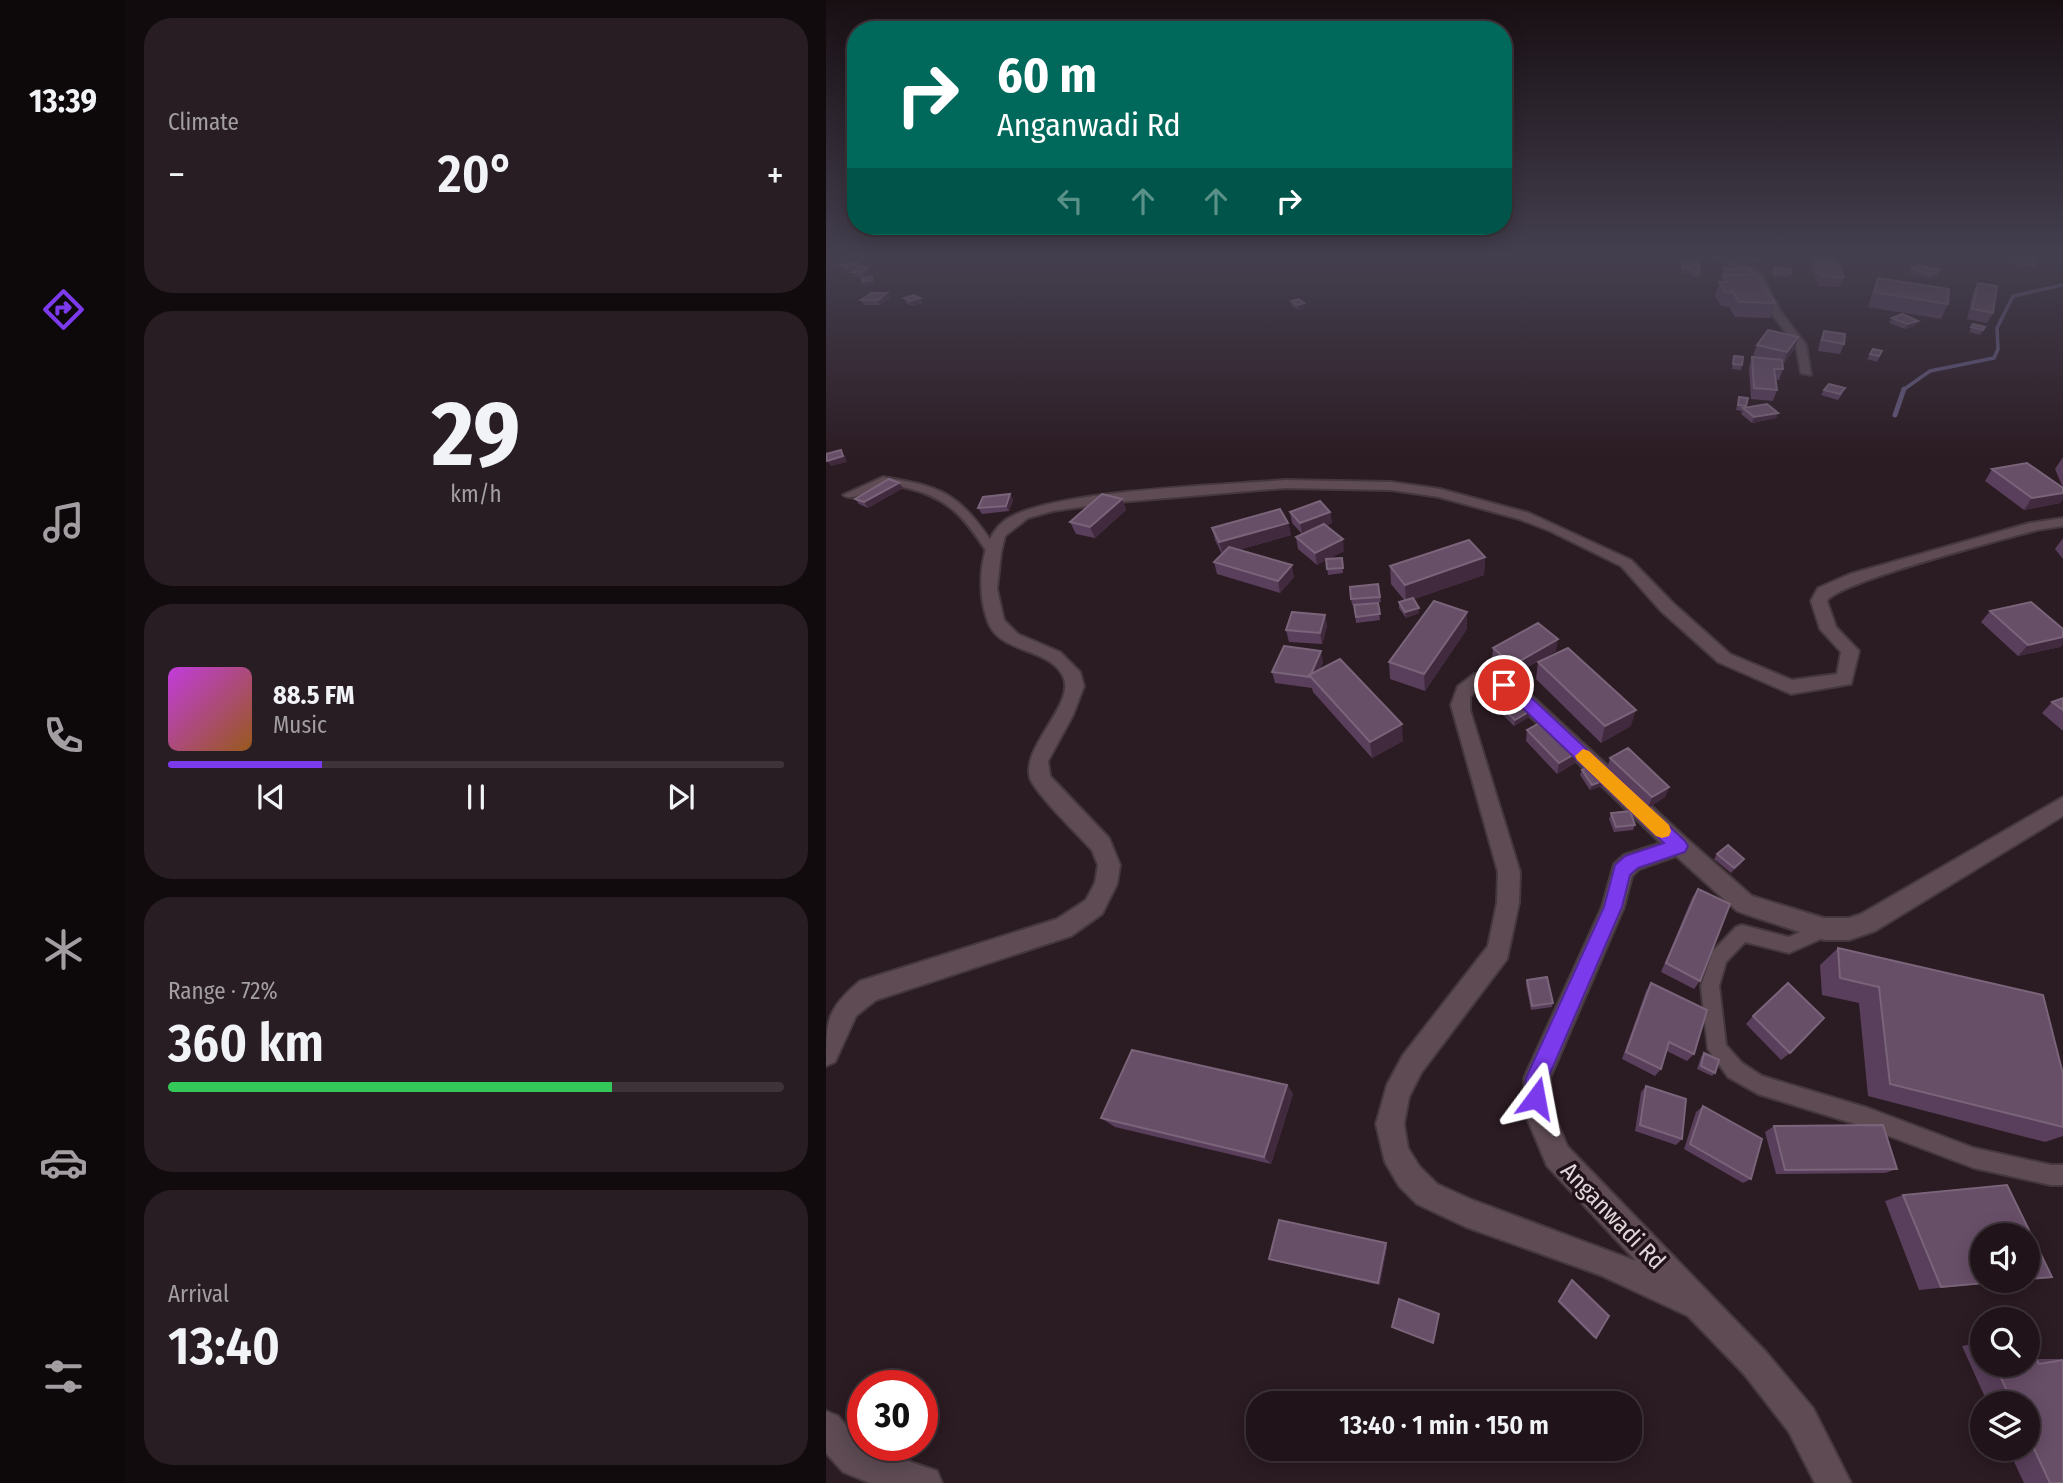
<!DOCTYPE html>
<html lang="en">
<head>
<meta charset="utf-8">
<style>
  body { margin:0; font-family:"Fira Sans Condensed",sans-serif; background:#281d23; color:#f1f3f6; height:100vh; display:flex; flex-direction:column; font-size:26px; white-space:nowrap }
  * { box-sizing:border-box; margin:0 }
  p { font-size:23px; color:#a29ea2 }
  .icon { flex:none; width:38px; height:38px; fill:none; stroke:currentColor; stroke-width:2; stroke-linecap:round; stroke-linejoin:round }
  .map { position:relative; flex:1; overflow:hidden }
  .side { display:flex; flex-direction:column; gap:18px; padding:18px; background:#120b0e; width:700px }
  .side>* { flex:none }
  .banner { position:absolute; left:21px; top:21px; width:665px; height:214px; border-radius:28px; box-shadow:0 4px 18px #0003,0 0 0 2px #3d3339; background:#00695c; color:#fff; overflow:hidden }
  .controls { position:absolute; left:1144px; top:1223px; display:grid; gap:14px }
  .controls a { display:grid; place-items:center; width:70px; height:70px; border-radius:50%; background:#20141a; box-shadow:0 4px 18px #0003,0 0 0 2px #3d3339; font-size:35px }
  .speed { position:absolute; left:21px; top:1370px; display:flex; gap:14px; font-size:35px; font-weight:700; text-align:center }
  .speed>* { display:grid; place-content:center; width:91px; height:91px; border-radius:50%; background:#20141a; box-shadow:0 4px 18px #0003,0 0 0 2px #3d3339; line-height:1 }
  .speed .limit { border:10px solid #d22; background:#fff; color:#111 }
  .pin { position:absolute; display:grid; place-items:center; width:60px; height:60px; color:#fff; margin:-30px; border:4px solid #fff; border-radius:50%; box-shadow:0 2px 7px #0007 }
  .me { position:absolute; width:77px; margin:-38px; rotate:13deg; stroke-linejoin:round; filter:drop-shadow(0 0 5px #0008) }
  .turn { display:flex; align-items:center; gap:24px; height:147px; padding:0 35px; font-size:32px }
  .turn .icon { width:91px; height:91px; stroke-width:2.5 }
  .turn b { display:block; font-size:49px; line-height:60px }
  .lanes { display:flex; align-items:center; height:66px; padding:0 35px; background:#0003; justify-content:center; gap:35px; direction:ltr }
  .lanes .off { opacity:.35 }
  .big { font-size:52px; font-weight:600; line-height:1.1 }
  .side .card { flex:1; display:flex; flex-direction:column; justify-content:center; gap:10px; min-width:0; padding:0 24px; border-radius:28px; background:#281d23 }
  .side .dial { align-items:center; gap:0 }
  .dial b { font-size:91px; line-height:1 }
  .song { display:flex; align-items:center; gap:21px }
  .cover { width:84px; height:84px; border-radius:10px; background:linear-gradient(135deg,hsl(290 70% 55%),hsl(30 70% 35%)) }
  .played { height:7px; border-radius:4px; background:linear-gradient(90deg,#7c3aed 25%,#3d3339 25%) }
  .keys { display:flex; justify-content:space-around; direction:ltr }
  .heat { display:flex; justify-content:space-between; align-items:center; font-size:38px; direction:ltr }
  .charge { height:10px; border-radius:5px; background:linear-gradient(90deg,#34c759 72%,#3d3339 0) }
  .trip { position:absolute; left:420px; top:1391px; width:396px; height:70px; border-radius:28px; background:#20141a; box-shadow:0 4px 18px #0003,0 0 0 2px #3d3339; font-weight:600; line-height:70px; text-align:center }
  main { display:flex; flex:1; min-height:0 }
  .dock { display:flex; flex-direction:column; width:126px; justify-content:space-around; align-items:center; background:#0d080a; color:#a29ea2 }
  .dock .icon { width:49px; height:49px }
  .dock .selected { color:#7c3aed }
  .dock b { font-size:32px; color:#f1f3f6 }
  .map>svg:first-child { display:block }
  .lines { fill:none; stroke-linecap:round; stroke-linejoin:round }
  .stream-far1 { stroke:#62577b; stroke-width:3.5 }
  .stream { stroke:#62577b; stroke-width:5 }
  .service-casing { stroke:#44383d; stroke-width:4 }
  .minor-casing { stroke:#44383d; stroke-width:4 }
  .service { fill:#5e4b54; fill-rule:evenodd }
  .minor { fill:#5e4b54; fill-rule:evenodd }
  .wall { fill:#593f5b }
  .shaded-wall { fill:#412a3e }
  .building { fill:#684f68; stroke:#7a647a; stroke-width:2 }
  .route { fill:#7c3aed; stroke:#51269a; stroke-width:2 }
  .slow { fill:#f59e0b }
  .labels { text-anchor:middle; stroke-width:7; stroke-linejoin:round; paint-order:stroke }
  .near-street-label { font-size:24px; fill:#e0d5d9; stroke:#211219 }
</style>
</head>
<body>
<main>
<nav class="dock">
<b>13:39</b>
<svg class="icon selected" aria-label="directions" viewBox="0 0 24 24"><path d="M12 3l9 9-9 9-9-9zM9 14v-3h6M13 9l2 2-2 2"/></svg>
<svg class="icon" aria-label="music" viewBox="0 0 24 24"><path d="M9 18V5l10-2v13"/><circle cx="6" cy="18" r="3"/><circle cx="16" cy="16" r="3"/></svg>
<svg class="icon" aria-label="phone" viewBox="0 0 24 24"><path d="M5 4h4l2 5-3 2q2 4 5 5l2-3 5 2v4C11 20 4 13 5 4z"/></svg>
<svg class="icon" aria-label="climate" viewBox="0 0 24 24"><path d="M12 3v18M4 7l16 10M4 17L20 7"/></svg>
<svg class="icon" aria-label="car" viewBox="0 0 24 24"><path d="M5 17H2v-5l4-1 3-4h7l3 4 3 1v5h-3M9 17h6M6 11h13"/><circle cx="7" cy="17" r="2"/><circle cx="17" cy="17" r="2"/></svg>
<svg class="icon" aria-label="filters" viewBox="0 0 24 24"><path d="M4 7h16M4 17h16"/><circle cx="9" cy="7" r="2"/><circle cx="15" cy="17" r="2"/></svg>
</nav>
<section class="side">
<div class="card"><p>Climate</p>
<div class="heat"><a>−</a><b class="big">20°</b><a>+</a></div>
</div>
<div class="card dial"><b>29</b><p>km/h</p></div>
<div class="card">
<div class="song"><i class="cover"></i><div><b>88.5 FM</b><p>Music</p></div></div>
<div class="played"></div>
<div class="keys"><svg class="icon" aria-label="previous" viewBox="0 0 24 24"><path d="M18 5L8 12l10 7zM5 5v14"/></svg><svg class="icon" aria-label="pause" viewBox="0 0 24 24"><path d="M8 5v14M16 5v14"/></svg><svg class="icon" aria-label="next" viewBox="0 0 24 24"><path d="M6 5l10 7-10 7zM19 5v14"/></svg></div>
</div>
<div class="card"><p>Range · 72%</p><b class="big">360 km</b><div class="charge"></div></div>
<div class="card"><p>Arrival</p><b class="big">13:40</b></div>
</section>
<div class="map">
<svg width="1237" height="1483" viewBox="0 0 1237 1483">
  <rect width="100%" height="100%" fill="#2b1b22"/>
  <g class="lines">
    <path class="stream-far1" d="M1077,390L1104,371L1168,358L1172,349L1171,328L1187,296L1237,285"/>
    <path class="stream" d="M1069,415L1078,389"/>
    <g class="service-casing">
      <path id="service" d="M57,477C73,480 91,482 106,488C137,498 156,527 173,553L171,555H163C139,518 123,497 77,487C71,486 62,483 56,484C44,487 28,503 17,495Z
        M998,921L1004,923L1006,929L1004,935L963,953L919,942L900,962L893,986L900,1045L916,1063L936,1076L1042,1108L1148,1148L1225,1165H1237V1185H1225L1148,1168L1042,1128L932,1094L902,1077L882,1049L875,986L887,951L910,927L916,925L963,937Z"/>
    </g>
    <g class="minor-casing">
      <path id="minor" d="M889,257H900L934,272L955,312L980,345L985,375L975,373L970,345L945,313L927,276Z
        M459,480L565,482L614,489L703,513L805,560L847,603L904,654L966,680L1011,674L1015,652L994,629L985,601L992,588L1024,574L1204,523L1237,518V526L1211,530C1179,539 1012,582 1001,601L1010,627L1033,651L1025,684L965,694L892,662L835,611L795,566L724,531L693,519L613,497L565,490L459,488L282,503L227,511L202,518L179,536L175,553L171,589L178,620L192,634L234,652L254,672L258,686L247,715L222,761L224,776L283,838L294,865L291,884L276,914L245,936L50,1000L30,1016L9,1062L0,1066C0,1022 0,1009 34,981L231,919L260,900L269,883L272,865L266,850C254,837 208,792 204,778C195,746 251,703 237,676C223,647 174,654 162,622C151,593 152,543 177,522C215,490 402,485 459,480Z
        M648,674L678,678L696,687L861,839L926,896L998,918H1023L1035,914L1237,797V816L1049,931L1023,940H998L919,914L911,911L850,856L813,869L806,876L798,907L724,1078L726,1110L741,1146L940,1352L987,1408L1025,1483H989L963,1432L918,1374L862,1316L774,1275L640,1227L591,1204L573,1186L559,1162L550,1124L561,1085L577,1055L662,946L671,903L672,872L625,705L632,686ZM652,688L674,691L684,697L835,843L798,855L788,864L776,907L698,1078L701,1118L721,1166L810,1261L644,1199L611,1184L593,1166L582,1148L578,1124L583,1097L595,1073L681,959L693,903L694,872L644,710V697Z
        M0,1411L12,1416L37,1446L111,1471L116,1483H44L17,1472L0,1453Z"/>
    </g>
    <use href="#service" class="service"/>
    <use href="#minor" class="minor"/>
  </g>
  <path class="wall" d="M907,257H919L918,261L908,260Z
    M922,257H936L934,262L922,261Z
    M1182,257H1214L1209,267L1181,262Z
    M988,258L1018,277L1014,287L992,286L985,267Z
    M856,261L874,272L873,277H866L865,274L856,273L855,266Z
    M15,265L42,267L44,271L38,277H28L26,272L23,273L18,270Z
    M948,267L965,274L963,278L946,277Z
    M898,268L927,275L949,303L944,318L909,317L903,307L895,306L889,296L893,282H896L895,278Z
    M1086,269L1111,275L1105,279L1084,274Z
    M1052,278L1122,304L1115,319L1042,307L1046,293Z
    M1152,283L1167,313L1161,323L1141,319L1147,292Z
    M61,293L64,298L54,305H38L35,300Z
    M78,298H94L97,303L86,306L80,303Z
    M465,301L479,308L472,310L466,306Z
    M1066,318L1092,321L1089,326L1079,329L1063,323Z
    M1147,324L1159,327L1154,335L1143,332Z
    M998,331L1018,344L1014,354L992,351L994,341Z
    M972,337L969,348L958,363L956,362L957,369L953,380H949L951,390L947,401L925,399L923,368L926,357L938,358L927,356L931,345Z
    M1044,354L1054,356L1051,362L1041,359Z
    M908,356L916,365L915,370L906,369Z
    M998,390L1017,393L1012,400L995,395Z
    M913,397L922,398L920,408L952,413L950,418L926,423L915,414L916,411L910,410Z
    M1237,457V499L1234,503L1198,510L1159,481L1166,469L1237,488L1229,469Z
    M73,483L77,488L42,508L33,504L29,499Z
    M184,494L187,500L183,511L156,514L152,508Z
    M296,499L300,510L269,538L250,534L244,522Z
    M464,512H504L506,523L499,526L518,551L502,559L516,558L517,573L502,575L500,560L491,565L472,549L470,537L476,534L466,523Z
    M462,523L465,535L412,550L468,577L454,593L391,574L388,562L396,554L389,540L386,528Z
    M1237,538V559L1229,549Z
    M659,557L658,575L588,599L593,608V613L580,618L573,608V602L579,601L565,584L564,566Z
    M552,584L555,602L526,605L525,599Z
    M552,603L554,620L530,623L528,605Z
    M1164,611L1237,629V644L1234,647L1192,656L1155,622Z
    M641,612V629L599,691L564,679L563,662Z
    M499,615L501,626L496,644L463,642L460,630Z
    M667,648L730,651L686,676L666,659Z
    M497,662L494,669L577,741L546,758L487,692L486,688L449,683L446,672Z
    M712,662L805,726L775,743L710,679Z
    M666,698L704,711L703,717L688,726L666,704Z
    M1237,698V731L1216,713L1226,702Z
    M701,730L752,752L749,763L731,774L700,741Z
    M784,758L843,787L839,797L822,808L781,769Z
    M756,770L779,785L764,790L754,775Z
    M785,813L809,825L807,830L788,832L783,819Z
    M891,854L918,859L915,864L905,873L888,859Z
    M872,889L874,981L868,989L835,972L866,898Z
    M1012,948L1237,1074V1136L1219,1142L1042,1096L1033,1003L996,995L994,965Z
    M701,980L727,1003L726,1007L705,1010L700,984Z
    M825,983L868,1054L861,1061L841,1051L835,1069L829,1076L796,1059L820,991Z
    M927,1016L964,1053L955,1060L920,1024Z
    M878,1053L889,1073L886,1076L871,1069L875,1057Z
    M461,1085L467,1094L445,1164L289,1127L275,1118Z
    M820,1086L856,1139L850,1145L809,1131L815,1092Z
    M877,1106L925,1179L917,1183L858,1149L870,1112Z
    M948,1126L1071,1169L1059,1173L950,1174L939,1132Z
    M1077,1195L1183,1281L1093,1290L1059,1201Z
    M560,1243L561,1246L554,1285L448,1261L443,1259Z
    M746,1280L770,1338H768L732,1302L744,1281Z
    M1157,1342V1365H1202L1210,1359H1237V1483H1198L1182,1449H1202V1404H1162L1136,1346Z"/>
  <path class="shaded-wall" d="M33,264L36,269L23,273L20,268Z
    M42,267L44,271L38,277L36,272Z
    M1113,270L1111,275L1105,279L1107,275Z
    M46,276L48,281V285L38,287L36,282Z
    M61,293L64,298L54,305L52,300Z
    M94,298L97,303L86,306L84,301Z
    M478,303L479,308L472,310L471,305Z
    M1092,321L1089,326L1079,329L1081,324Z
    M972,337L969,348L958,363L961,352Z
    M952,413L950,418L926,423L928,417Z
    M15,450L19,456L21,462L5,466L1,461Z
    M73,483L77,488L42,508L38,502Z
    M1237,493V499L1234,503L1198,510L1206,498Z
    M184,494L187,500L183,511L180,506Z
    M296,499L300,510L269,538L264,527Z
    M504,512L506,523L476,534L474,523Z
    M462,523L465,535L397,554L393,542Z
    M517,539L518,551L491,565L489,553Z
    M659,557L658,575L580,602L579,585Z
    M466,565L468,577L454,593L452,581Z
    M593,608V613L580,618L579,612Z
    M641,612V629L599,691L598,674Z
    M499,615L501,626L496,644L494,633Z
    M1237,637V644L1234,647L1192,656L1202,645Z
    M732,639L730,651L686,676L687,665Z
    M495,651L497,662L489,681L484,676Z
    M810,710L805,726L775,743L779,726Z
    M704,711L703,717L688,726L689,720Z
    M576,724L577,741L546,758L544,742Z
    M752,752L749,763L731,774L733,763Z
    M781,779L779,785L764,790L766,785Z
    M843,787L839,797L822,808L826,797Z
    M918,859L915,864L905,873L908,868Z
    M461,1085L467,1094L445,1164L438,1157Z
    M560,1243L561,1246L554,1285L552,1283Z"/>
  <path class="building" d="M988,258L1010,259L1018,277L995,276Z
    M856,261L872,262L874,272H867V269L857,268Z
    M28,262L33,264L20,268L15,265Z
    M1092,265L1113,270L1107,275L1086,269Z
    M32,267H42L36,272H26Z
    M948,267L965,269V274L948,272Z
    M898,268L924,269L927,275H900Z
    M897,275H931L949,303L913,302L907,292H899L893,282H901Z
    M46,276V280L36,282V278Z
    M1052,278L1123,289L1122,304L1048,292Z
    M1152,283L1171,286L1167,313L1146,309Z
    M45,293H61L52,300H35Z
    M88,295L94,298L84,301L78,298Z
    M473,299L478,303L471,305L465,301Z
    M1076,314L1092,321L1081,324L1066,318Z
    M1147,324L1159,327L1157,330L1145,327Z
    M942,330L972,337L961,352L931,345Z
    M998,331L1019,334L1018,344L996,340Z
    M1047,349L1056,351L1053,356L1044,354Z
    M908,356L917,357L916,365L907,364Z
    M926,357L956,360L957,369H948L951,390L928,388Z
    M1003,384L1019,388L1014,394L998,390Z
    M913,397L922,398L920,406L912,405Z
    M941,404L952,413L928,417L917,408Z
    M15,450L17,456L1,461L0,454Z
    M1201,463L1237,488V493L1206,498L1166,469Z
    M63,479L73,483L38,502L29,499Z
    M184,494L180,506L152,508L157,497Z
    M276,494L296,499L264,527L244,522Z
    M494,501L504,512L474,523L464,512Z
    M454,509L462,523L393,542L386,528Z
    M498,524L517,539L489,553L470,537Z
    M643,540L659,557L579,585L564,566Z
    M403,547L466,565L452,581L388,562Z
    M516,558L517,568L501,569L500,559Z
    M552,584L554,597L525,599L524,587Z
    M587,598L593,608L579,612L573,602Z
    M608,601L641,612L598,674L563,662Z
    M1205,602L1237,629V637L1202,645L1164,611Z
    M552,603L554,614L530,617L528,605Z
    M466,612L499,615L494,633L460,630Z
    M712,623L732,639L687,665L667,648Z
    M458,646L495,651L485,674L483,675L484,677L446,672Z
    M742,648L810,710L779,726L712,662Z
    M514,659L576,724L544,742L483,675Z
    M682,690L704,711L689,720L666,698Z
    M1237,698V710L1226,702Z
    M719,720L752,752L733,763L701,730Z
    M802,748L843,787L826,797L784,758Z
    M771,764L781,779L766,785L756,770Z
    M804,811L809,825L790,827L785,813Z
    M902,845L918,859L908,868L891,854Z
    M872,889L904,904L874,981L840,963Z
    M1012,948L1217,995L1237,1074V1127L1064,1084L1053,987L1014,978Z
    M721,977L727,1003L706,1006L701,980Z
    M825,983L881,1010L868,1054L843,1042L835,1069L800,1052Z
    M962,983L998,1018L964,1053L927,1016Z
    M306,1050L461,1085L438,1157L275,1118Z
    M878,1053L893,1060L889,1073L875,1066Z
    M820,1086L860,1099L856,1139L814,1125Z
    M877,1106L936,1139L925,1179L864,1144Z
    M1057,1125L1071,1169L959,1170L948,1126Z
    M1181,1185L1226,1277L1202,1279V1236H1157V1281H1181L1115,1287L1077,1195Z
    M453,1220L560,1243L552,1283L443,1259Z
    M746,1280L783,1316L770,1338L733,1301Z
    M573,1299L613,1314L607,1343L566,1327Z
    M1202,1343L1213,1364L1237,1360V1483H1224L1202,1436V1404H1187L1169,1365H1202Z"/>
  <linearGradient id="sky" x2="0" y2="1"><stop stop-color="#180f13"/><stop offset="0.55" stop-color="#443f4f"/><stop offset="1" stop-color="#443f4f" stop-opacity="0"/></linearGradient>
  <rect width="1237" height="464" fill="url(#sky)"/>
  <path class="route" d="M678,680L695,688L859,841L862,846L859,852L812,868L804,875L796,907L722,1078L717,1105L710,1109L702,1105L699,1098L700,1078L778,907L789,865L799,856L838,843L684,696L671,685L673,681Z"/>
  <path class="slow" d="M757,749L763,751L843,825L845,831L843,836L836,838L830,836L751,760L749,756Z"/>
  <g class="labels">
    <g class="near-street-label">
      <text transform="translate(787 1216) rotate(46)" y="8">Anganwadi Rd</text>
    </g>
  </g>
</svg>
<div class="controls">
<a><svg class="icon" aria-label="sound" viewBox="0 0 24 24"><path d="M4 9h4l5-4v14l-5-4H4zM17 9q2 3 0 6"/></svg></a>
<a><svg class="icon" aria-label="search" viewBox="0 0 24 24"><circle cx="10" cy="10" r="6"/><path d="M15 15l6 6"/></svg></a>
<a><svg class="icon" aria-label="layers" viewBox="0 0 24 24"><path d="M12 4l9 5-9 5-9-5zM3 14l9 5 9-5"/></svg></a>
</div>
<div class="speed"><div class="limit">30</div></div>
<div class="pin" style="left:678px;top:685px;background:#d93025"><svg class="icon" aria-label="arrive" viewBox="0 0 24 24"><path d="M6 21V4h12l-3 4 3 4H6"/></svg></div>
<svg class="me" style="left:710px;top:1098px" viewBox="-20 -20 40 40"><path d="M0-17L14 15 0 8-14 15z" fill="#7c3aed" stroke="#fff" stroke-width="4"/></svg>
<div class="trip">13:40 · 1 min · 150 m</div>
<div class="banner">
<div class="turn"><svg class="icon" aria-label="right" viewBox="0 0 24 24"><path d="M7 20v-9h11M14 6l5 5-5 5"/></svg><div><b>60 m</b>Anganwadi Rd</div></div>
<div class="lanes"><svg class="icon off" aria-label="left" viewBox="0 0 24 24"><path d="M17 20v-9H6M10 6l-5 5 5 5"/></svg><svg class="icon off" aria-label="ahead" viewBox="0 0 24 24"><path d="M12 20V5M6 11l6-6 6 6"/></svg><svg class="icon off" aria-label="ahead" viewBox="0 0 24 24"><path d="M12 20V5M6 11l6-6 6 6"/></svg><svg class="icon" aria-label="right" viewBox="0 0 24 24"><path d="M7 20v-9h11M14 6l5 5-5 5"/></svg></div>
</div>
</div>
</main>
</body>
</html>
